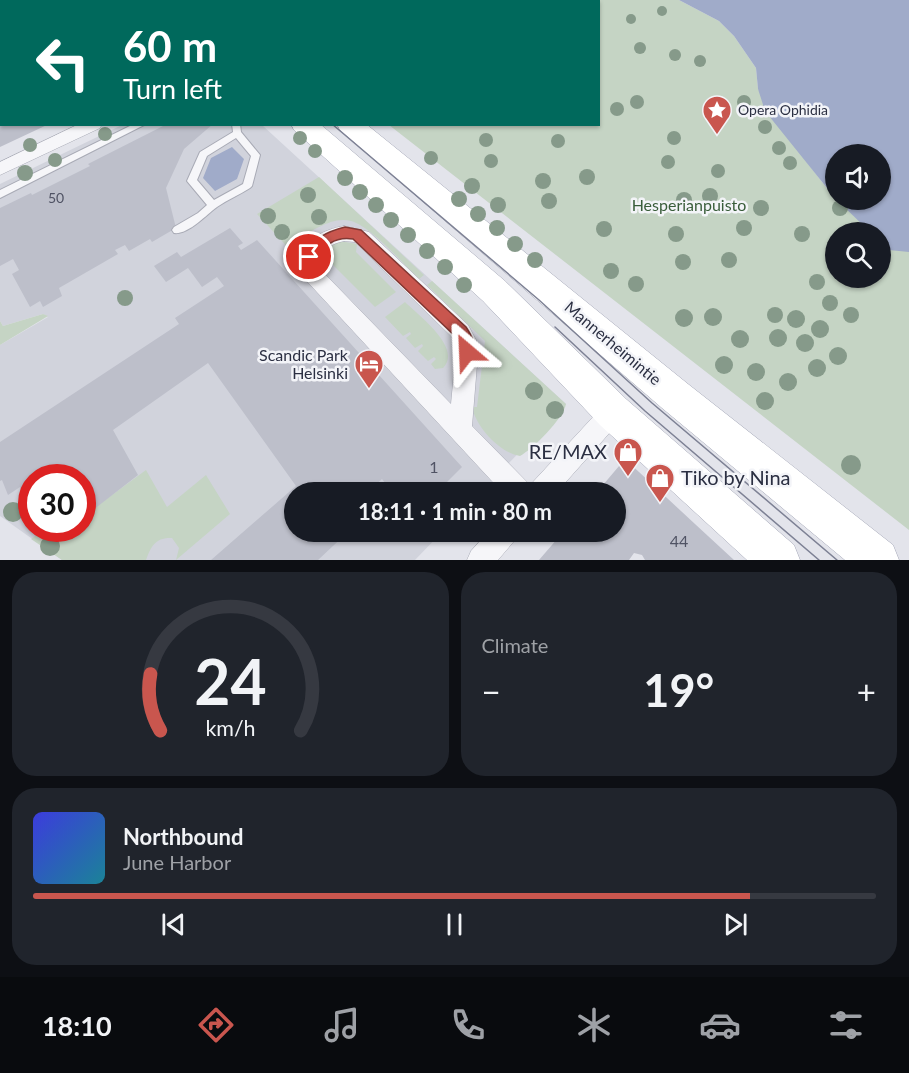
<!DOCTYPE html>
<html lang="en">
<head>
<meta charset="utf-8">
<style>
  body { margin:0; font-family:Lato,sans-serif; background:#20242c; color:#f1f3f6; height:100vh; display:flex; flex-direction:column; font-size:22px; white-space:nowrap }
  * { box-sizing:border-box; margin:0 }
  p { font-size:20px; color:#9ea1a6 }
  .icon { flex:none; width:33px; height:33px; fill:none; stroke:currentColor; stroke-width:2; stroke-linecap:round; stroke-linejoin:round }
  .map { position:relative; height:560px; overflow:hidden }
  .sheet { display:flex; flex-direction:column; gap:12px; padding:12px; background:#0d0f14; flex:1 }
  .sheet>* { flex:none }
  .top-card { position:absolute; left:0px; top:0px; width:600px; height:126px; box-shadow:0 2px 4px #0004; background:#00695c; color:#fff; overflow:hidden }
  .buttons { position:absolute; left:825px; top:144px; display:grid; gap:12px }
  .buttons a { display:grid; place-items:center; width:66px; height:66px; border-radius:50%; background:#171b24; box-shadow:0 2px 4px #0004; font-size:30px }
  .speed { position:absolute; left:18px; top:464px; display:flex; gap:12px; font-size:30px; font-weight:700; text-align:center }
  .speed>* { display:grid; place-content:center; width:78px; height:78px; border-radius:50%; background:#171b24; box-shadow:0 2px 4px #0004; line-height:1 }
  .speed .limit { border:9px solid #d22; background:#fff; color:#111 }
  .pin { position:absolute; display:grid; place-items:center; width:51px; height:51px; color:#fff; margin:-26px; border:3px solid #fff; border-radius:50%; box-shadow:0 2px 6px #0007 }
  .me { position:absolute; width:66px; margin:-33px; rotate:334deg; stroke-linejoin:round; filter:drop-shadow(0 0 4px #0008) }
  .turn { display:flex; align-items:center; gap:21px; height:126px; padding:0 24px; font-size:27px }
  .turn .icon { width:78px; height:78px; stroke-width:2.5 }
  .turn b { display:block; font-size:42px; line-height:51px }
  .big { font-size:45px; font-weight:700; line-height:1.1 }
  .sheet .card { flex:1; display:flex; flex-direction:column; justify-content:center; gap:9px; min-width:0; padding:0 21px; border-radius:24px; background:#20242c }
  .sheet .dial { align-items:center; gap:0 }
  .dial svg { height:156px; overflow:visible; fill:none; stroke:#363941; stroke-width:7; stroke-linecap:round; text-anchor:middle }
  .dial text { fill:#f1f3f6; stroke:none }
  .song { display:flex; align-items:center; gap:18px }
  .cover { width:72px; height:72px; border-radius:9px; background:linear-gradient(135deg,hsl(240 70% 55%),hsl(190 70% 35%)) }
  .played { height:6px; border-radius:3px; background:linear-gradient(90deg,#c9564e 85%,#363941 85%) }
  .keys { display:flex; justify-content:space-around; direction:ltr }
  .heat { display:flex; justify-content:space-between; align-items:center; font-size:33px; direction:ltr }
  .sheet .tiles { flex:1; display:grid; gap:12px; grid-template-columns:1fr 1fr }
  .card:last-child { grid-column:span 2 }
  .trip { position:absolute; left:284px; top:482px; width:342px; height:60px; border-radius:30px; background:#171b24; box-shadow:0 2px 4px #0004; font-weight:700; line-height:60px; text-align:center }
  .tabs { display:flex; height:96px; justify-content:space-around; align-items:center; background:#090b0e; color:#9ea1a6 }
  .tabs .icon { width:42px; height:42px }
  .tabs .on { color:#c9564e }
  .tabs b { font-size:27px; color:#f1f3f6 }
  .map>svg:first-child { display:block }
  .built { fill:#d1d3dc; fill-rule:evenodd }
  .green { fill:#c5d4c4; fill-rule:evenodd }
  .water { fill:#a0abc9 }
  .building { fill:#bdbfca }
  .lines { fill:none; stroke-linecap:round; stroke-linejoin:round }
  .lane-casing { stroke:#a8aab5; stroke-width:2 }
  .street-casing { stroke:#a8aab5; stroke-width:1 }
  .secondary-casing { stroke:#a8aab5; stroke-width:2 }
  .primary-casing { stroke:#a3a6b6; stroke-width:1 }
  .lane { fill:#f6f6f9; fill-rule:evenodd }
  .street { fill:#f6f6f9; fill-rule:evenodd }
  .secondary { fill:#fff; fill-rule:evenodd }
  .primary { fill:#fff; fill-rule:evenodd }
  .tram { stroke:#7d8194; stroke-width:1.5 }
  .tree { fill:#869a8a }
  .route { fill:#c9564e; stroke:#833833; stroke-width:1.5 }
  .labels { text-anchor:middle; stroke-width:5; stroke-linejoin:round; paint-order:stroke }
  .far-poi-label { font-size:14px; fill:#2b2f42; stroke:#f3f4f8; text-anchor:start }
  .number-label { font-size:14px; fill:#505364 }
  .park-label { font-size:16px; fill:#395d3a; stroke:#f3f4f8 }
  .street-label { font-size:16px; fill:#2b2f42; stroke:#f3f4f8 }
  .poi-label { font-size:16px; fill:#2b2f42; stroke:#f3f4f8; text-anchor:end }
  .near-number-label { font-size:16px; fill:#505364 }
  .near-poi-label { font-size:20px; fill:#2b2f42; stroke:#f3f4f8; text-anchor:end }
</style>
</head>
<body>
<div class="map">
<svg width="909" height="560" viewBox="0 0 909 560">
  <rect width="100%" height="100%" fill="#e3e4eb"/>
  <path class="built" d="M122,125H262L566,404L481,492H294V531H443L415,560H62L0,516V345L48,317L43,314L3,326L0,321V184ZM32,477H82V528H32Z"/>
  <path class="green" d="M376,0H679L719,21L734,36L756,68L758,89L789,139L836,200L909,222V530L389,125L598,124V2H374ZM836,232H880V278H836Z
    M319,177L424,275L419,279C402,263 372,227 351,221C340,218 329,222 319,227C306,233 299,240 293,253L257,214Z
    M340,241L357,244L356,252L396,292L375,307L326,258L330,247Z
    M432,281L566,404C563,419 533,449 520,456C500,453 476,427 472,407H477L485,341L427,285Z
    M405,302C418,315 463,348 443,368L435,369L431,364L436,359L434,357L428,361L418,351L423,346L422,344L415,348L406,338L411,334L410,332L403,336L385,317Z
    M43,314L48,316L0,345V321L3,326Z
    M146,470L167,507L206,475L230,514L176,560L179,548L172,538C156,537 151,546 146,560H62L31,539L46,528H82L83,494L84,493L93,509Z"/>
  <path class="water" d="M679,0H909V252L889,250L881,242L880,232H870L837,200H880V154H836L835,198L765,111L758,89L756,68L734,36L719,21Z
    M232,147L244,159L237,179L215,191L203,178L211,158Z"/>
  <path class="building" d="M0,124H49L0,147Z
    M167,124H213L184,149L166,188L176,228L152,242L150,239L129,251L125,245L115,250L118,254L59,288L62,296L43,307L40,301L30,307L12,274L19,270L13,259L0,266V208L31,193L32,195L90,166L88,164Z
    M230,228L243,243L238,246L241,250L257,240L462,467L437,492H392L382,479L368,492H294V531H349L318,560H211L296,486L208,363L113,430L138,475L93,510L84,493L82,494V477H32V488L23,494L20,487L8,495L2,480L0,481V442L179,324L175,318L224,286L217,277L202,287L188,268L166,282L154,266L177,252L181,257Z
    M625,459L695,524L734,560H645L642,555L634,553L629,560H539L564,531H615V492H597Z"/>
  <g class="lines">
    <g class="lane-casing">
      <path id="lane" d="M259,0H265V2H259Z
        M271,0H278L270,2Z
        M339,0H347L349,2H340Z
        M389,0H395V2H389Z
        M400,0H406V2H400Z
        M424,0H430V2H424Z
        M134,124H146L0,198V190Z
        M232,124H240L241,132L260,155L252,186L250,188C239,195 227,200 217,207C206,215 188,235 174,233L172,230L174,227L198,213L207,205L187,181L200,152L233,132ZM236,138L251,156L243,184L214,200L197,180L207,156Z"/>
    </g>
    <g class="street-casing">
      <path id="street" d="M79,124H102L100,128L0,175V162Z
        M344,226L369,232L468,325L476,340L478,352L472,426L528,483L530,489L532,483L605,404L613,401L621,404L624,412L621,420L557,492H502L303,277L299,261C306,239 322,230 344,226ZM344,241L355,242L454,339L456,352L451,404L319,268C316,252 330,244 344,241Z
        M489,531H519L515,540L498,560H467L471,551Z"/>
    </g>
    <g class="secondary-casing">
      <path id="secondary" d="M0,0H15L2,2V7Z"/>
    </g>
    <g class="primary-casing">
      <path id="primary" d="M144,0H165L166,2H145Z
        M181,0H202L203,2H182Z
        M291,124H320L505,281L626,399L794,545L800,560H747L600,425L483,301L294,130Z
        M337,124H366L688,384L893,545L899,560H845L662,408L340,130Z"/>
    </g>
    <use href="#lane" class="lane"/>
    <use href="#street" class="street"/>
    <use href="#secondary" class="secondary"/>
    <use href="#primary" class="primary"/>
    <path class="tram" d="M177,0L179,2
      M332,124L539,300L652,403L837,560
      M555,327L645,411L819,560"/>
  </g>
  <g class="tree">
    <circle cx="662" cy="11" r="5"/>
    <circle cx="631" cy="19" r="5"/>
    <circle cx="640" cy="48" r="6"/>
    <circle cx="675" cy="55" r="6"/>
    <circle cx="700" cy="61" r="6"/>
    <circle cx="637" cy="102" r="7"/>
    <circle cx="744" cy="102" r="7"/>
    <circle cx="617" cy="109" r="7"/>
    <circle cx="765" cy="127" r="7"/>
    <circle cx="105" cy="134" r="7"/>
    <circle cx="300" cy="138" r="7"/>
    <circle cx="674" cy="138" r="7"/>
    <circle cx="486" cy="140" r="7"/>
    <circle cx="558" cy="141" r="7"/>
    <circle cx="30" cy="145" r="7"/>
    <circle cx="779" cy="148" r="7"/>
    <circle cx="315" cy="151" r="7"/>
    <circle cx="431" cy="158" r="7"/>
    <circle cx="55" cy="160" r="7"/>
    <circle cx="491" cy="161" r="7"/>
    <circle cx="668" cy="162" r="7"/>
    <circle cx="790" cy="163" r="7"/>
    <circle cx="718" cy="171" r="7"/>
    <circle cx="25" cy="173" r="8"/>
    <circle cx="587" cy="177" r="8"/>
    <circle cx="345" cy="178" r="8"/>
    <circle cx="543" cy="181" r="8"/>
    <circle cx="472" cy="186" r="8"/>
    <circle cx="360" cy="192" r="8"/>
    <circle cx="308" cy="195" r="8"/>
    <circle cx="710" cy="196" r="8"/>
    <circle cx="459" cy="199" r="8"/>
    <circle cx="684" cy="200" r="8"/>
    <circle cx="549" cy="201" r="8"/>
    <circle cx="376" cy="205" r="8"/>
    <circle cx="498" cy="205" r="8"/>
    <circle cx="761" cy="208" r="8"/>
    <circle cx="840" cy="208" r="8"/>
    <circle cx="478" cy="214" r="8"/>
    <circle cx="268" cy="216" r="8"/>
    <circle cx="319" cy="217" r="8"/>
    <circle cx="391" cy="220" r="8"/>
    <circle cx="497" cy="228" r="8"/>
    <circle cx="744" cy="228" r="8"/>
    <circle cx="604" cy="229" r="8"/>
    <circle cx="282" cy="232" r="8"/>
    <circle cx="676" cy="234" r="8"/>
    <circle cx="802" cy="234" r="8"/>
    <circle cx="408" cy="235" r="8"/>
    <circle cx="515" cy="244" r="8"/>
    <circle cx="427" cy="251" r="8"/>
    <circle cx="535" cy="260" r="8"/>
    <circle cx="729" cy="260" r="8"/>
    <circle cx="683" cy="262" r="8"/>
    <circle cx="445" cy="267" r="8"/>
    <circle cx="611" cy="271" r="8"/>
    <circle cx="817" cy="282" r="8"/>
    <circle cx="636" cy="284" r="8"/>
    <circle cx="464" cy="285" r="8"/>
    <circle cx="125" cy="298" r="8"/>
    <circle cx="830" cy="303" r="8"/>
    <circle cx="775" cy="315" r="8"/>
    <circle cx="851" cy="315" r="8"/>
    <circle cx="713" cy="317" r="9"/>
    <circle cx="684" cy="318" r="9"/>
    <circle cx="796" cy="319" r="9"/>
    <circle cx="820" cy="329" r="9"/>
    <circle cx="778" cy="338" r="9"/>
    <circle cx="740" cy="339" r="9"/>
    <circle cx="805" cy="343" r="9"/>
    <circle cx="838" cy="356" r="9"/>
    <circle cx="724" cy="365" r="9"/>
    <circle cx="817" cy="368" r="9"/>
    <circle cx="756" cy="372" r="9"/>
    <circle cx="788" cy="382" r="9"/>
    <circle cx="534" cy="391" r="9"/>
    <circle cx="765" cy="401" r="9"/>
    <circle cx="555" cy="410" r="9"/>
    <circle cx="851" cy="465" r="10"/>
    <circle cx="13" cy="512" r="10"/>
    <circle cx="50" cy="546" r="10"/>
  </g>
  <path class="route" d="M345,227L361,230L466,327C472,336 477,346 472,357L467,359L462,357L456,337L353,239C334,236 324,246 314,261H305L303,257C313,239 325,232 345,227Z"/>
  <defs>
    <g id="sight-pin" transform="scale(1.5)"><path d="M0 17L-7.5 6A9.5 9.5 0 1 1 7.5 6Z" fill="#c9564e" stroke="#f3f4f8"/><path d="M0-6L1.8-2.2L6-1.7L2.9 1.2L3.7 5.4L0 3.3L-3.7 5.4L-2.9 1.2L-6-1.7L-1.8-2.2Z" fill="#fff"/></g>
    <g id="hotel-pin" transform="scale(1.5)"><path d="M0 17L-7.5 6A9.5 9.5 0 1 1 7.5 6Z" fill="#c9564e" stroke="#f3f4f8"/><path d="M-6-4.5h1.5V1H6V5H4.5V3h-9V5H-6ZM-4 0a1.8 1.8 0 1 1 3.6 0ZM.5 0V-2.5h3Q6-2.5 6 0Z" fill="#fff"/></g>
    <g id="shop-pin" transform="scale(1.5)"><path d="M0 17L-7.5 6A9.5 9.5 0 1 1 7.5 6Z" fill="#c9564e" stroke="#f3f4f8"/><path d="M-5-2.5h2.3a2.7 3.5 0 0 1 5.4 0H5L5.5 6h-11ZM-1.5-2.5h3a1.5 2.3 0 0 0-3 0Z" fill="#fff"/></g>
  </defs>
  <g fill-rule="evenodd">
    <use href="#sight-pin" x="717" y="110"/>
    <use href="#hotel-pin" x="369" y="364"/>
    <use href="#shop-pin" x="628" y="452"/>
    <use href="#shop-pin" x="660" y="478"/>
  </g>
  <g class="labels">
    <g class="far-poi-label">
      <text x="738" y="115">Opera Ophidia</text>
    </g>
    <g class="number-label">
      <text x="56" y="203">50</text>
    </g>
    <g class="park-label">
      <text x="689" y="211">Hesperianpuisto</text>
    </g>
    <g class="street-label">
      <text transform="translate(613 343) rotate(40)" y="6">Mannerheimintie</text>
    </g>
    <g class="poi-label">
      <text x="348" y="361">Scandic Park<tspan x="348" dy="18">Helsinki</tspan></text>
    </g>
    <g class="near-number-label">
      <text x="434" y="473">1</text>
      <text x="679" y="547">44</text>
    </g>
    <g class="near-poi-label">
      <text x="607" y="459">RE/MAX</text>
      <text x="681" y="485" text-anchor="start">Tiko by Nina</text>
    </g>
  </g>
</svg>
<div class="buttons">
<a><svg class="icon" aria-label="sound" viewBox="0 0 24 24"><path d="M4 9h4l5-4v14l-5-4H4zM17 9q2 3 0 6"/></svg></a>
<a><svg class="icon" aria-label="search" viewBox="0 0 24 24"><circle cx="10" cy="10" r="6"/><path d="M15 15l6 6"/></svg></a>
</div>
<div class="speed"><div class="limit">30</div></div>
<div class="pin" style="left:309px;top:257px;background:#d93025"><svg class="icon" aria-label="arrive" viewBox="0 0 24 24"><path d="M6 21V4h12l-3 4 3 4H6"/></svg></div>
<svg class="me" style="left:467px;top:352px" viewBox="-20 -20 40 40"><path d="M0-17L14 15 0 8-14 15z" fill="#c9564e" stroke="#fff" stroke-width="4"/></svg>
<div class="trip">18:11 · 1 min · 80 m</div>
<div class="top-card">
<div class="turn"><svg class="icon" aria-label="left" viewBox="0 0 24 24"><path d="M17 20v-9H6M10 6l-5 5 5 5"/></svg><div><b>60 m</b>Turn left</div></div>
</div>
</div>
<section class="sheet">
<div class="tiles">
<div class="card dial"><svg viewBox="0 0 100 80">
<path d="M14 69A42 42 0 1 1 86 69"/>
<path d="M14 69A42 42 0 0 1 9 40" stroke="#c9564e"/>
<text x="50" y="56" font-size="32" font-weight="700">24</text>
<text x="50" y="72" font-size="11">km/h</text>
</svg></div>
<div class="card"><p>Climate</p>
<div class="heat"><a>−</a><b class="big">19°</b><a>+</a></div>
</div>
<div class="card">
<div class="song"><i class="cover"></i><div><b>Northbound</b><p>June Harbor</p></div></div>
<div class="played"></div>
<div class="keys"><svg class="icon" aria-label="previous" viewBox="0 0 24 24"><path d="M18 5L8 12l10 7zM5 5v14"/></svg><svg class="icon" aria-label="pause" viewBox="0 0 24 24"><path d="M8 5v14M16 5v14"/></svg><svg class="icon" aria-label="next" viewBox="0 0 24 24"><path d="M6 5l10 7-10 7zM19 5v14"/></svg></div>
</div>
</div>
</section>
<nav class="tabs">
<b>18:10</b>
<svg class="icon on" aria-label="directions" viewBox="0 0 24 24"><path d="M12 3l9 9-9 9-9-9zM9 14v-3h6M13 9l2 2-2 2"/></svg>
<svg class="icon" aria-label="music" viewBox="0 0 24 24"><path d="M9 18V5l10-2v13"/><circle cx="6" cy="18" r="3"/><circle cx="16" cy="16" r="3"/></svg>
<svg class="icon" aria-label="phone" viewBox="0 0 24 24"><path d="M5 4h4l2 5-3 2q2 4 5 5l2-3 5 2v4C11 20 4 13 5 4z"/></svg>
<svg class="icon" aria-label="climate" viewBox="0 0 24 24"><path d="M12 3v18M4 7l16 10M4 17L20 7"/></svg>
<svg class="icon" aria-label="car" viewBox="0 0 24 24"><path d="M5 17H2v-5l4-1 3-4h7l3 4 3 1v5h-3M9 17h6M6 11h13"/><circle cx="7" cy="17" r="2"/><circle cx="17" cy="17" r="2"/></svg>
<svg class="icon" aria-label="filters" viewBox="0 0 24 24"><path d="M4 7h16M4 17h16"/><circle cx="9" cy="7" r="2"/><circle cx="15" cy="17" r="2"/></svg>
</nav>
</body>
</html>
